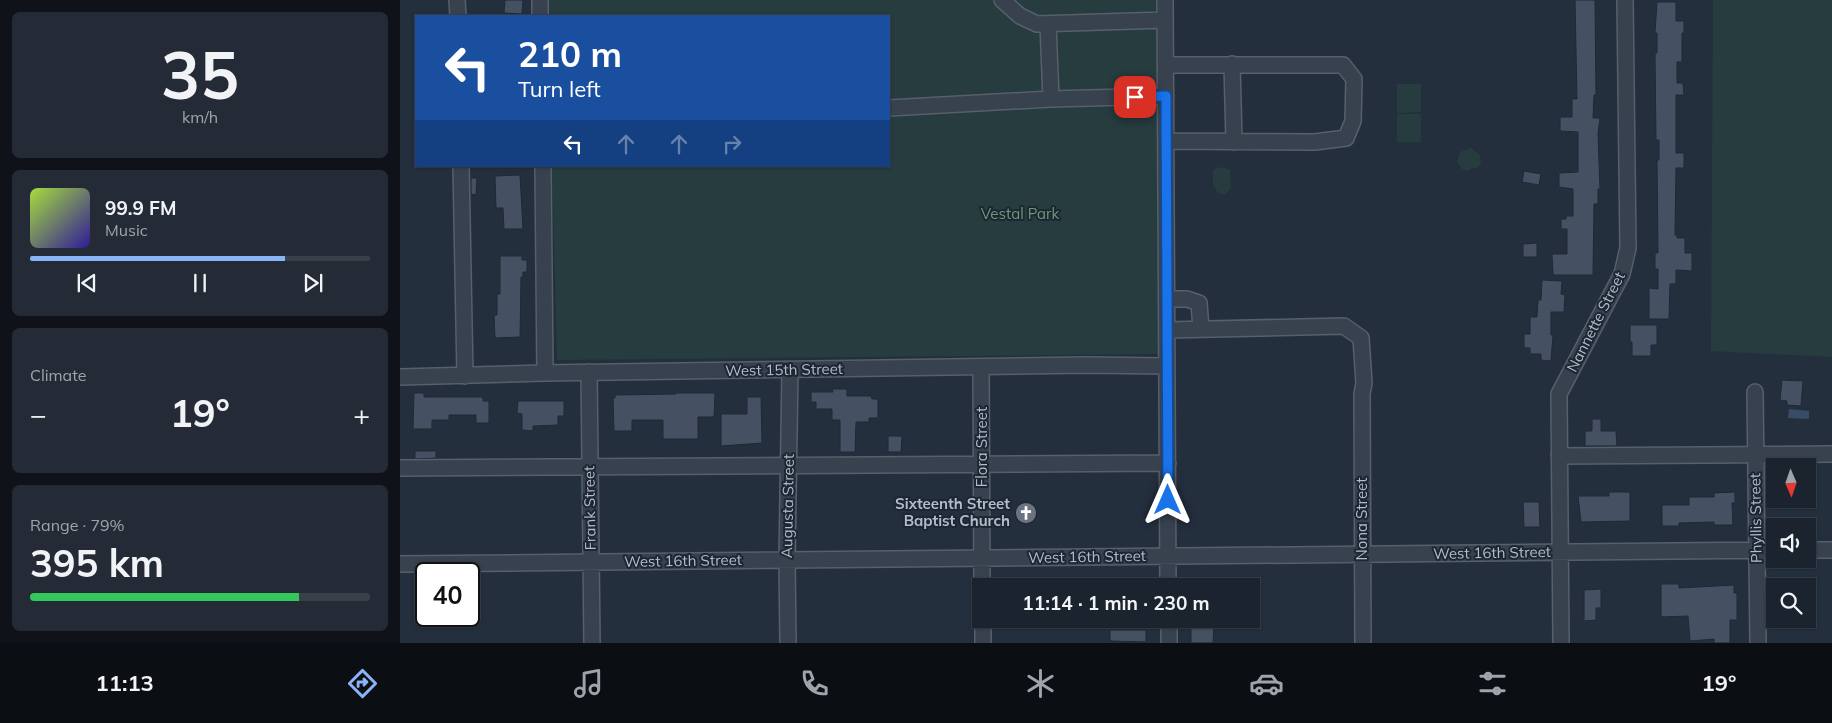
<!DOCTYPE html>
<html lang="en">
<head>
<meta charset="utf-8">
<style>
  body { margin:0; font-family:Mulish,sans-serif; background:#242b36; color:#f1f3f6; height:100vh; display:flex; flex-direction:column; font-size:19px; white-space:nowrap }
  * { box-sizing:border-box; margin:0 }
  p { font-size:16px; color:#a0a4aa }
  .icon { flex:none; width:28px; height:28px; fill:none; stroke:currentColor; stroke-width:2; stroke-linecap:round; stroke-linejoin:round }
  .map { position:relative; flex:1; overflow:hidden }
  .drawer { display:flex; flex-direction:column; gap:12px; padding:12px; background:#0f1319; width:400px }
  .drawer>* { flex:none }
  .banner { position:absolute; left:15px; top:15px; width:475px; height:152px; border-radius:0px; box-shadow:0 1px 4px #0004,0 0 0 1px #39404a; background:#1a4fa0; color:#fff; overflow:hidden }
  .needle { width:32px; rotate:178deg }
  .controls { position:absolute; left:1366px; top:458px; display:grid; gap:10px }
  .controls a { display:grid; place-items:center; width:50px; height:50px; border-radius:0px; background:#1b232e; box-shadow:0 1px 4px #0004,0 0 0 1px #39404a; font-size:25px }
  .speed { position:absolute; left:15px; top:562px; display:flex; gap:10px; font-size:25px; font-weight:700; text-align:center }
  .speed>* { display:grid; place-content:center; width:65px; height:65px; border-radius:50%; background:#1b232e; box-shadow:0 1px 4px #0004,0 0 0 1px #39404a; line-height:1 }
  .speed .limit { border:2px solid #111; border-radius:8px; background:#fff; color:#111 }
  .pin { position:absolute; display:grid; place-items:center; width:42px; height:42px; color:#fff; margin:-21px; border-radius:10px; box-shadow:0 2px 8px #0006 }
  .me { position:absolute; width:55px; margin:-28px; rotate:0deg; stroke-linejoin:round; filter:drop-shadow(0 0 4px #0008) }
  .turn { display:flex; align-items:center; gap:18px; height:105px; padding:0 20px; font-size:22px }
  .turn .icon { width:65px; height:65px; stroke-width:2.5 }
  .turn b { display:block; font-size:35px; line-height:42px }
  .lanes { display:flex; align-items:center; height:48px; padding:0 20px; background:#0003; justify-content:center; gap:25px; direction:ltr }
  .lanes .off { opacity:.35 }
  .big { font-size:38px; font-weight:700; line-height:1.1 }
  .drawer .card { flex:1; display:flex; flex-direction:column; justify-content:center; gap:8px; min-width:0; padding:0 18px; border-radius:8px; background:#242b36 }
  .drawer .dial { align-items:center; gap:0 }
  .dial b { font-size:65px; line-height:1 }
  .song { display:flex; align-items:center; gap:15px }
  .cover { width:60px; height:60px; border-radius:8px; background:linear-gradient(135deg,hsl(80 70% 55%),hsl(250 70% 35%)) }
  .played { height:5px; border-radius:2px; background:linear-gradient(90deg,#8ab4f8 75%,#39404a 75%) }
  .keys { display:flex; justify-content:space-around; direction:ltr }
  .heat { display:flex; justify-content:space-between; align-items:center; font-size:28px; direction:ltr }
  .charge { height:8px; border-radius:4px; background:linear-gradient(90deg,#34c759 79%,#39404a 0) }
  .trip { position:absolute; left:572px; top:578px; width:288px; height:50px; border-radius:0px; background:#1b232e; box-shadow:0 1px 4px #0004,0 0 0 1px #39404a; font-weight:700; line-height:50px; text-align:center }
  .dock { display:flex; height:80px; justify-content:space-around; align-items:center; background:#0b0e12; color:#a0a4aa }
  .dock .icon { width:35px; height:35px }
  .dock .on { color:#8ab4f8 }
  .dock b { font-size:22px; color:#f1f3f6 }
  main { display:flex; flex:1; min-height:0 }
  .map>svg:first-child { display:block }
  .green { fill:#263c3f }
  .water { fill:#394c67 }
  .building { fill:#455162; stroke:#1f2835 }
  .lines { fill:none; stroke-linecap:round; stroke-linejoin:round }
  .minor-casing { stroke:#565f6c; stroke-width:18 }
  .minor { stroke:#38414e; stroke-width:15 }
  .route-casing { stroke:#114b97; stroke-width:12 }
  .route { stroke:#1a73e8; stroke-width:9 }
  .labels { text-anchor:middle; stroke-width:4; stroke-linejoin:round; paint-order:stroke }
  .park-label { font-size:15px; fill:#6b9a76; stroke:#1d2633 }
  .street-label { font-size:15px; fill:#b4bcc9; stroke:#1d2633 }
  .poi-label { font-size:15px; font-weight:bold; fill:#b4bcc9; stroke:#1d2633; text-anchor:end }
</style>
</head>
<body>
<main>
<section class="drawer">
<div class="card dial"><b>35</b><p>km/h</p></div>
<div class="card">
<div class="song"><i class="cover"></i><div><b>99.9 FM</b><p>Music</p></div></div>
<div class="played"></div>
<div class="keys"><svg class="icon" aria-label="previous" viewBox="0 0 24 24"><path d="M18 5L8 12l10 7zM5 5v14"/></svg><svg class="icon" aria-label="pause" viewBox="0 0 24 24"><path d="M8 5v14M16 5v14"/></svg><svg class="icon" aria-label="next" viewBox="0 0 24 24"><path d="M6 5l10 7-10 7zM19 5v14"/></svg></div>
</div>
<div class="card"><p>Climate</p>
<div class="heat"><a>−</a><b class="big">19°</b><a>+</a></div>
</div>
<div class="card"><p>Range · 79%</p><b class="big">395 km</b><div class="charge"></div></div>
</section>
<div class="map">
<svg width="1432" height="643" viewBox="0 0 1432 643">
  <rect width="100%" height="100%" fill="#242f3e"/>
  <path class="green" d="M148,0H758L760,354L157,360L152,166H489V16H149Z
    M1313,0H1432V357L1311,351Z
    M997,84H1021V112L997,113Z
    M997,114H1021V142H997Z
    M1071,148L1080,155L1081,164L1077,168H1072L1068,171L1062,169L1057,162L1060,152Z
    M822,167L830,170L831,188L825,195L818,193L813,185V170Z"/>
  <path class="water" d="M1389,409L1409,411V419L1388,418Z"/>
  <path class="building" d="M105,0H123L122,14L104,13Z
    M1175,0H1195L1196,95H1194L1193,118H1200L1198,133L1200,189H1198V204H1194L1193,275H1153L1152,254H1167V229H1161V219H1166V216H1173V189L1159,187V173L1178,172V132L1160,131V117H1172V99H1177Z
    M1257,2H1276V21H1284V33H1282V62H1277V83H1283L1284,95H1276V153H1284V168H1276L1275,235H1277V238H1285V253H1292V271L1276,270V284H1270L1269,319H1249V288L1258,289V269H1255V253H1258L1257,160H1259V140H1256L1255,53H1257V33H1255Z
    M1124,171L1141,174L1139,185L1122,182Z
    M120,175L123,229H104L103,208H96L95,176Z
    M71,178H77L76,195L71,194Z
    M1137,243V257H1123V244Z
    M100,256H122V260H127V272H123V277H121L120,337L95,338L94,315H97V294H100Z
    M1142,280L1162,281L1161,294L1165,295L1164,312H1151V335H1153L1151,361L1141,360V354H1130V348H1124V334H1130V317H1137L1138,300H1141Z
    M1230,325H1257V345H1251V356H1232V342H1230Z
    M1382,380L1403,381L1401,406L1387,405V401L1380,400Z
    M432,389H447V396H471L472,399H478V418H469V422H456L455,452H440V420H432V409H416V402H411V392H433Z
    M14,393H24V397H83V401H89V423H76V415H49V420H32V429H13Z
    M276,393H315L314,417H298V439H263V420H232V431H214L213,398H215V395L276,394Z
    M347,397H361L362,443L321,446V414H347Z
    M118,401H164V416H158V425L133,426V431L122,430V414L117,413Z
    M1192,419H1201V431H1216L1217,446H1185V431H1192Z
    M488,436H502L501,452H488Z
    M15,451H36V458L15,459Z
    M1209,492H1230V521L1181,522L1178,496H1209Z
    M1335,492V503H1332L1333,525H1314V522L1279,523V526H1262V505H1289V497H1314V493Z
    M1123,502H1139L1140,527H1124Z
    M1261,584H1279V588L1334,585V593H1337V620H1330V643H1314V639L1290,641L1288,616L1261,617Z
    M1201,589V608H1196V620L1184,621V590Z
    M791,622L814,623L813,643H791Z
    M710,630H746V642L710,641Z"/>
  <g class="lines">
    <g class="minor-casing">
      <path id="minor" d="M57,0L58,16
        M140,0V16
        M602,0L620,16L637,24L765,20
        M765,0L768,586
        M648,24L651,99
        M832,64L834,142
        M766,65H943L954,79L953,121L946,138L915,142L766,141
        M489,108L651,99L766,96
        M61,166L65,376
        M143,166L145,373
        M767,299H787L799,303L801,329
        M767,330L944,326L961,338L964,383L962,394L963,643
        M581,367L582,586
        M189,372L192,643
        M0,377L145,373L686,365L767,366
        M1355,392L1358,643
        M1159,456L1432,454
        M0,468L768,463
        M1408,550H1432
        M0,564L1375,550
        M583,619V643
        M769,619V643
        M388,643L387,560L390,370
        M1161,643L1159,394L1222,274L1228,248L1225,0"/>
    </g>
    <use href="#minor" class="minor"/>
  </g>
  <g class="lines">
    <g class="route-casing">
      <path id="route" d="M735,97L766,96L768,500"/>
    </g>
    <use href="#route" class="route"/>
  </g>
  <defs>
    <g id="church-disc" transform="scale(1.125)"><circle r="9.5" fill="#6b7280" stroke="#1d2633"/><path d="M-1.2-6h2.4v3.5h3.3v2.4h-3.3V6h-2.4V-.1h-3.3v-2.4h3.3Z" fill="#fff"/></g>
  </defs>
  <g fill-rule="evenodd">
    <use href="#church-disc" x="626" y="513"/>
  </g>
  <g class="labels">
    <g class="park-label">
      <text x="620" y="219">Vestal Park</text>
    </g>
    <g class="street-label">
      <text transform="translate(1196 322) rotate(-63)" y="5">Nannette Street</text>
      <text transform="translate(384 370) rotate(-1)" y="5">West 15th Street</text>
      <text transform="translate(582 447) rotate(-90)" y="5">Flora Street</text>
      <text transform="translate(388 506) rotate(-89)" y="5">Augusta Street</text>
      <text transform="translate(190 508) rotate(-91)" y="5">Frank Street</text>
      <text transform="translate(1356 518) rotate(-91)" y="5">Phyllis Street</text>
      <text transform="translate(962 519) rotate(-90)" y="5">Nona Street</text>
      <text transform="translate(1092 553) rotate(-1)" y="5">West 16th Street</text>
      <text transform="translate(687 557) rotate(-1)" y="5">West 16th Street</text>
      <text transform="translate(283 561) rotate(-1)" y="5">West 16th Street</text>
    </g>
    <g class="poi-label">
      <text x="610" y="509">Sixteenth Street<tspan x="610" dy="17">Baptist Church</tspan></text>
    </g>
  </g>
</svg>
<div class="controls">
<a><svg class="needle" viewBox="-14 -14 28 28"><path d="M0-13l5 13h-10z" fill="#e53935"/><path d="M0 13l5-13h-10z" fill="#a0a4aa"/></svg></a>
<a><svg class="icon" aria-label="sound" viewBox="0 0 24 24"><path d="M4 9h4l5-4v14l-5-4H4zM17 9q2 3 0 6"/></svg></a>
<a><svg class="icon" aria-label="search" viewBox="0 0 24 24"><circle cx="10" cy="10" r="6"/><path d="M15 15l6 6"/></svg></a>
</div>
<div class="speed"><div class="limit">40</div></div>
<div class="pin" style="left:735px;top:97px;background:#d93025"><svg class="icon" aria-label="arrive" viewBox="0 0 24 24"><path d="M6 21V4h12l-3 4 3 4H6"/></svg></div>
<svg class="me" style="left:768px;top:500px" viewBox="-20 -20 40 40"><path d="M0-17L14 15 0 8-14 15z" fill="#1a73e8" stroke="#fff" stroke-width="4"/></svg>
<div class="trip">11:14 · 1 min · 230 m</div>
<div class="banner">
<div class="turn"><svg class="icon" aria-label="left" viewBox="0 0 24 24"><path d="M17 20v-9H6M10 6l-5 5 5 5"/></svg><div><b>210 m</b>Turn left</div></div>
<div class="lanes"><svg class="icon" aria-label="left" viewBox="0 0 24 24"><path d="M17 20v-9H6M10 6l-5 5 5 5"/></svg><svg class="icon off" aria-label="ahead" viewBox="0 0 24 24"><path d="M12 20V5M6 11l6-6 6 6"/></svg><svg class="icon off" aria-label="ahead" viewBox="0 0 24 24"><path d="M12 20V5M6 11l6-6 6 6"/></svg><svg class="icon off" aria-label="right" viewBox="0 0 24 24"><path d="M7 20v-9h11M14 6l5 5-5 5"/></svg></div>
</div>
</div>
</main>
<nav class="dock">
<b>11:13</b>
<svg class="icon on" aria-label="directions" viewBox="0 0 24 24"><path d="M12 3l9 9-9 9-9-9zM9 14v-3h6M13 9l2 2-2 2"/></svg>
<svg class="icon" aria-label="music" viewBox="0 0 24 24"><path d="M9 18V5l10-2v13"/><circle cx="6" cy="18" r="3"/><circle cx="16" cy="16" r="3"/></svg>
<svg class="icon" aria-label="phone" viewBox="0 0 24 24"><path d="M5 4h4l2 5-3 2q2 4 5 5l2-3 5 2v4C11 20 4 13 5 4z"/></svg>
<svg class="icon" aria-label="climate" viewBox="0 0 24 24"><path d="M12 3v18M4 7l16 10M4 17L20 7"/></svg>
<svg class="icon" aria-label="car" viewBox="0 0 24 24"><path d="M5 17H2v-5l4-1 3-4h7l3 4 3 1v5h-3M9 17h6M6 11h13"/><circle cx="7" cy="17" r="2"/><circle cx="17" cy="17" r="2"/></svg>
<svg class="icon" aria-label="filters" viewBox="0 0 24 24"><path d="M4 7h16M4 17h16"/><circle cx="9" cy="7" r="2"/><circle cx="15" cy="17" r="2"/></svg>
<b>19°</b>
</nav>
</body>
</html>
